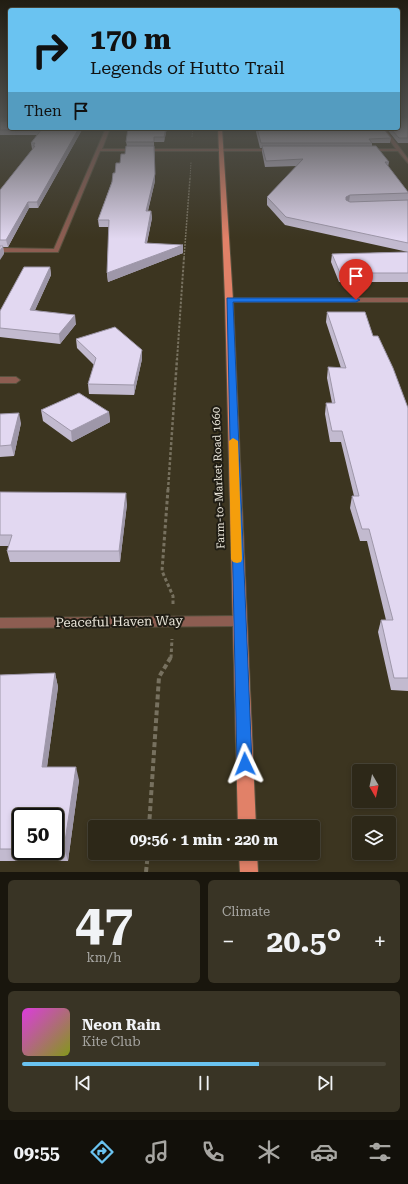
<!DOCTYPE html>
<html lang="en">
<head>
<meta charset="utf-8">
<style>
  body { margin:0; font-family:"Roboto Serif",serif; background:#393425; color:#f1f3f6; height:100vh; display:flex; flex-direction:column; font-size:15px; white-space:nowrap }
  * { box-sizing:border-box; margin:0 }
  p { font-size:13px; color:#a7a6a2 }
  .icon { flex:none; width:22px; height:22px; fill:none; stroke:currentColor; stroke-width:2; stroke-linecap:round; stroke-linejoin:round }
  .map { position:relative; height:872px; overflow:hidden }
  .details { display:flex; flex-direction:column; gap:8px; padding:8px; background:#19160d; flex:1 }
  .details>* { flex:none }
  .top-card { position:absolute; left:8px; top:8px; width:392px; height:122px; border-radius:4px; box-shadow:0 2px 6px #0003,0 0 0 1px #484437; background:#6ac3f1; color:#111; overflow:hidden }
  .needle { width:26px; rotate:171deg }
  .tools { position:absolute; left:352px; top:764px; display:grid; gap:8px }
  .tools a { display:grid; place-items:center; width:44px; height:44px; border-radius:4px; background:#2d2818; box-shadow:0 2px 6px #0003,0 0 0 1px #484437; font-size:20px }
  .speed { position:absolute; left:12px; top:808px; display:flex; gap:8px; font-size:20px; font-weight:700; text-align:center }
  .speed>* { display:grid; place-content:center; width:52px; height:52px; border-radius:50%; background:#2d2818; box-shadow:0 2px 6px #0003,0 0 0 1px #484437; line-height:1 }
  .speed .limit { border:2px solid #111; border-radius:6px; background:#fff; color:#111 }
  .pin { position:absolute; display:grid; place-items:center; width:34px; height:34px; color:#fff; margin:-41px -17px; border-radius:50% 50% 50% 0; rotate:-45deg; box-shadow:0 0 4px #0007 }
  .pin .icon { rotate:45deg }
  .me { position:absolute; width:44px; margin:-22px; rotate:358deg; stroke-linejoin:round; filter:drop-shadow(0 0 3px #0008) }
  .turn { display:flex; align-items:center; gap:14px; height:84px; padding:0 16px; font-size:18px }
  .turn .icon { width:52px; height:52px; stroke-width:2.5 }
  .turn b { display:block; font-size:28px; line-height:34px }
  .then { display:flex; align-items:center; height:38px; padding:0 16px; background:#0003; gap:8px; font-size:15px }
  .big { font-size:30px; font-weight:700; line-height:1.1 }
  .details .card { flex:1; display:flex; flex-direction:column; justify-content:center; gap:6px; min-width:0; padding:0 14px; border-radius:6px; background:#393425 }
  .details .dial { align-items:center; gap:0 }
  .dial b { font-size:52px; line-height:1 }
  .song { display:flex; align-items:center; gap:12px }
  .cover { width:48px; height:48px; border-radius:6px; background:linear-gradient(135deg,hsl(300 70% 55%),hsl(70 70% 35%)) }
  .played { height:4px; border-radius:2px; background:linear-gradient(90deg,#6ac3f1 65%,#484437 65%) }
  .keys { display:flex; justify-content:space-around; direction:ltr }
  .heat { display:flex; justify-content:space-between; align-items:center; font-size:22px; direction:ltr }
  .details .tiles { flex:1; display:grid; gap:8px; grid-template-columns:1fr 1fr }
  .card:last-child { grid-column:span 2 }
  .trip { position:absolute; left:88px; top:820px; width:232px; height:40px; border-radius:4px; background:#2d2818; box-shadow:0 2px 6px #0003,0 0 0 1px #484437; font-weight:700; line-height:40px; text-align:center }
  .dock { display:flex; height:64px; justify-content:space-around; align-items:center; background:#12100a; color:#a7a6a2 }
  .dock .icon { width:28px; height:28px }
  .dock .active { color:#6ac3f1 }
  .dock b { font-size:18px; color:#f1f3f6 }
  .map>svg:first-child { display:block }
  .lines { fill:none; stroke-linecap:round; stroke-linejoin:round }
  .minor-casing { stroke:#58513e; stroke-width:2 }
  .major-casing { stroke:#58513e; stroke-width:2 }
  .path-far5 { stroke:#77715f; stroke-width:1; stroke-dasharray:1.5 1; stroke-linecap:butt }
  .path-far4 { stroke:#77715f; stroke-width:1.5; stroke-dasharray:2 1; stroke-linecap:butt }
  .path-far3 { stroke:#77715f; stroke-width:2; stroke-dasharray:2.5 1.5; stroke-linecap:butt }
  .path-far2 { stroke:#77715f; stroke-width:2.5; stroke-dasharray:3 2; stroke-linecap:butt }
  .path-far1 { stroke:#77715f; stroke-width:3; stroke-dasharray:3.5 2.5; stroke-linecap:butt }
  .path { stroke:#77715f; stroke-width:4; stroke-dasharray:5 3; stroke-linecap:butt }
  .minor { fill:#8d5d51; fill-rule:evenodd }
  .major { fill:#e18168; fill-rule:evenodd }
  .wall { fill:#c2bacf; fill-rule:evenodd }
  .shaded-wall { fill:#9e97a9 }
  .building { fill:#e2d8f1; stroke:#9e97a9 }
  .route { fill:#1a73e8; stroke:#114b97 }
  .slow { fill:#f59e0b }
  .labels { text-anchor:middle; stroke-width:4; stroke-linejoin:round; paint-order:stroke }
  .street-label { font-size:11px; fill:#e9e5d9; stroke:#201d14 }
  .near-street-label { font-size:13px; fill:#e9e5d9; stroke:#201d14 }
</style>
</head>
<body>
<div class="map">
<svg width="408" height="872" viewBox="0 0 408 872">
  <rect width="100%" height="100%" fill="#3c3520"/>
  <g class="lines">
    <g class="minor-casing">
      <path id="minor" d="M106,128H110L102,149H275L277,150L275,151H100L58,252H0V248L54,249Z
        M381,128H385L408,159V163L398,151H365L367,149H396Z
        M226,298H408V302H226Z
        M0,377H16L20,380L16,383H0Z
        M239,616L244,617L246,621L244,625L239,626L0,628V618Z"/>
    </g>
    <g class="major-casing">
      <path id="major" d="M218,128H222L233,300L256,827H238L225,300Z
        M239,853H257L258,872H240Z"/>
    </g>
    <path class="path-far5" d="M192,137L193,128
      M190,179L191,162"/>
    <path class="path-far4" d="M184,258L190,178"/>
    <path class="path-far3" d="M177,360L184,257"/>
    <path class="path-far2" d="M168,490L177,359"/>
    <path class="path-far1" d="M168,489L162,571L173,596V604
      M171,658L172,639"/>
    <path class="path" d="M149,827L159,677L171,657
      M146,872L148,853"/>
    <use href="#minor" class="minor"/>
    <use href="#major" class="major"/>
  </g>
  <path class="wall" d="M0,117H10V128H83L38,208H29L8,247H3L4,254L0,251V190L33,149H32L31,143L37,135H0Z
    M408,117V143H398L386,128H398Z
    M128,128H167L164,142H154L155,181L148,211H151L152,218L147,243L183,253L108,282L107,273L109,227H99L98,220L115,173L125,154L127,146L126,142Z
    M257,128L391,138L390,143H372V146L389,162L388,167L408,192V252L285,225L267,205V197L297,166L265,167L262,152V148H260L256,132Z
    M408,252V282H339L331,262L332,254Z
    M50,267L51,275L35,310L76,324L60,344L0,337V311Z
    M327,312L373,336L408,408V691L391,690L378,632L381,620H386L367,541H360L350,508L352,496H354L341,442H330L325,414L326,403H332L327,378L328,367L341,368L326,322Z
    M76,339L142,359L134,395L89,394L88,384L94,365L77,348Z
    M41,410L109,412L110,422L72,442L43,421Z
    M0,414L21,423L14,456L0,457Z
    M0,492L127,504L120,562H10L7,551L9,546H0Z
    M55,673L58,687L47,767L79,780L68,861H0V675ZM21,817H55V851H21Z"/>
  <path class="shaded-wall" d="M79,128H83L38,208L37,202Z
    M166,128H167L164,142V137Z
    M154,146L155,181L146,218V211Z
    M350,195L349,202L345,205L346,197Z
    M28,202L29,208L8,247L6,240Z
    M151,211L152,218L145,251V243Z
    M183,245V253L108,282L107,273Z
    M3,246L4,254L0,260V251Z
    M50,267L51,275L31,319L30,310Z
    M75,315L76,324L60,344L59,334Z
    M142,350V359L134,395V385Z
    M109,412L110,422L72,442L71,431Z
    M19,413L21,423L14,456L11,445Z
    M126,493L127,504L120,562L119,551Z
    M55,673L58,687L45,781L42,767Z
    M76,767L79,780L68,861L64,848Z"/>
  <path class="building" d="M398,117H408V138H399L390,128H398Z
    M0,121H10V128H79L37,202H28L6,240H0V190L35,146H33L35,143H31L41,130H0Z
    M128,128H166L164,137H154V142H126Z
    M257,128H383L391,138L369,139L372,143H261Z
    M126,146H154L155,174L146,211H151L145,243L183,245L107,273L109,220H98L112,182L113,173H115L116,163H120L121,154H125Z
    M262,146H376L389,162H385L408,192V193L350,195L346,197V200L350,202L408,200V243L286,217L267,197L303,159L266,161Z
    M0,246H3L0,251Z
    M408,252V273H340L332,254Z
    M24,267H50L30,310L75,315L59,334L0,328V311Z
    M327,312H365L373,336H378L393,368L408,408V678H394L381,620H393L369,529H362L352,496H359L342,431H332L326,403H335L328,367L346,368Z
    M115,327L142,350L134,385L88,384L96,358L76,339Z
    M79,393L109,412L71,431L41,410Z
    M19,413L11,445L0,446V414Z
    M0,492L126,493L119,551H7L12,535H0Z
    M55,673L42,767H76L64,848H55V817H21V849H0V675Z"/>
  <linearGradient id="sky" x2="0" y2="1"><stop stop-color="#211d12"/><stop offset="0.49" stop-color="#50514e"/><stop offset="1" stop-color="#50514e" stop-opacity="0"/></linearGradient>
  <rect width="408" height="239" fill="url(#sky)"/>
  <path class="route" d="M227,298H356L360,300L356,302H233L252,764L250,769L245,771L239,769L237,764Z"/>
  <path class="slow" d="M233,438L238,441L242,559L241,562L237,563L233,562L231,559L229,441Z"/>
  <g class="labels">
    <g class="street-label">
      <text transform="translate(218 478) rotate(-92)" y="4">Farm-to-Market Road 1660</text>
    </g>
    <g class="near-street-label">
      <text transform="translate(119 621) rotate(-1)" y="5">Peaceful Haven Way</text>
    </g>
  </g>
</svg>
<div class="tools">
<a><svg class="needle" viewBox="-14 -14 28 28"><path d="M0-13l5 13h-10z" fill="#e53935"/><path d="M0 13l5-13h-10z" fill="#a7a6a2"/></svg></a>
<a><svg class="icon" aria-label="layers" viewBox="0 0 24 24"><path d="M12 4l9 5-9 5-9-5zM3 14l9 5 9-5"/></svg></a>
</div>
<div class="speed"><div class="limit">50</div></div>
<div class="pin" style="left:356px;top:300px;background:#d93025"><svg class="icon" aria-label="arrive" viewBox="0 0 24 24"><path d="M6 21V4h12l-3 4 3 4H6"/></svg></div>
<svg class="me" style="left:245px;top:764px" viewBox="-20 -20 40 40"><path d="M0-17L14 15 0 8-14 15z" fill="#1a73e8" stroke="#fff" stroke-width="4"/></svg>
<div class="trip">09:56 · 1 min · 220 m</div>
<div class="top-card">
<div class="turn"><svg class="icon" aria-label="right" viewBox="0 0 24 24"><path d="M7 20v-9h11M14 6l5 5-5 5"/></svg><div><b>170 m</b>Legends of Hutto Trail</div></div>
<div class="then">Then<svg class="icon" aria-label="arrive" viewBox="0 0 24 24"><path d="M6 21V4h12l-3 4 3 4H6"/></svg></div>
</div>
</div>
<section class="details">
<div class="tiles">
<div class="card dial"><b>47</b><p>km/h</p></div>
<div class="card"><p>Climate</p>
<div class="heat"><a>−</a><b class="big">20.5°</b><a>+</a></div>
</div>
<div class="card">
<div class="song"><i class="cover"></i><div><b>Neon Rain</b><p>Kite Club</p></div></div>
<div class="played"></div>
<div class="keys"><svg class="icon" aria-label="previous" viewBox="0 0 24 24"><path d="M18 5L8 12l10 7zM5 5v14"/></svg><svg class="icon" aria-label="pause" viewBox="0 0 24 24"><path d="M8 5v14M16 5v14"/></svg><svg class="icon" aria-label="next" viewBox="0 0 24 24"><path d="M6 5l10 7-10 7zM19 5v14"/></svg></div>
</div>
</div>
</section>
<nav class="dock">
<b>09:55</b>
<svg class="icon active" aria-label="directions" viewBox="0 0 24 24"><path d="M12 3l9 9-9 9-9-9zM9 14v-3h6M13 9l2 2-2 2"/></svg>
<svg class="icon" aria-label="music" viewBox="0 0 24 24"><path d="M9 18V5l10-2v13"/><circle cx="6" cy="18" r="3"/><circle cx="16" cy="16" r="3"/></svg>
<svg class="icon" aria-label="phone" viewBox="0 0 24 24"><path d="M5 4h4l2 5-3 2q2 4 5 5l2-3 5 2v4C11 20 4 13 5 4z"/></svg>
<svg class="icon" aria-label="climate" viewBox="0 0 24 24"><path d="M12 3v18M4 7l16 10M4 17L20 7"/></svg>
<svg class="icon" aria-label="car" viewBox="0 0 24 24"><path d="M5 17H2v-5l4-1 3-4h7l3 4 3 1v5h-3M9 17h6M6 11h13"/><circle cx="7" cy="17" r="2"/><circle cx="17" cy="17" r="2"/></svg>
<svg class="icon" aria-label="filters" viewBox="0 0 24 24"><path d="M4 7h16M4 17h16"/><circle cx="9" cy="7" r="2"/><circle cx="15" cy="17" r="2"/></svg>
</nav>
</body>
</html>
